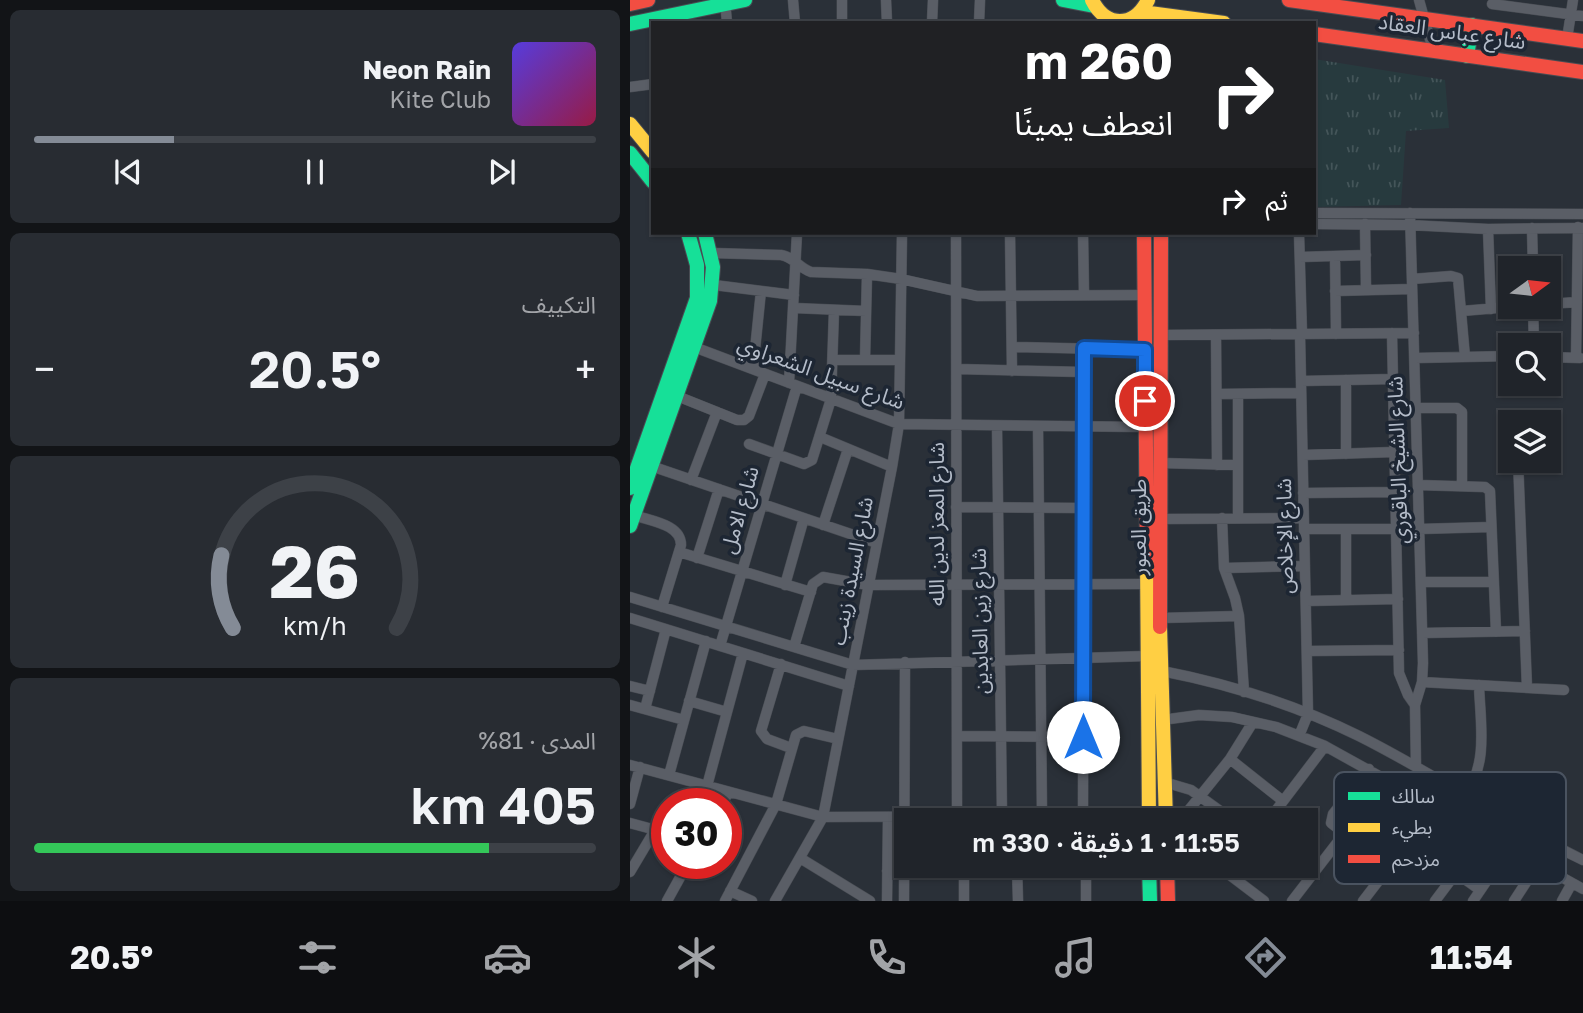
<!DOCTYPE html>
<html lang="ar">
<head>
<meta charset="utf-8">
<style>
  body { margin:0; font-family:"Golos Text","Noto Sans Arabic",sans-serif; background:#282c32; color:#f1f3f6; direction:rtl; height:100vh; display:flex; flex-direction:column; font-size:26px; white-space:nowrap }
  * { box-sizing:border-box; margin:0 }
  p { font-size:23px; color:#a2a4a8 }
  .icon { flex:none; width:38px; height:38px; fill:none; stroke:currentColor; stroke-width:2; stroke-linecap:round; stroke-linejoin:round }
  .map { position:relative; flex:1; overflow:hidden; direction:ltr }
  .panel { display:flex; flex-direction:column; gap:10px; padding:10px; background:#121417; width:630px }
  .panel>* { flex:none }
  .hud { position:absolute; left:21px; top:21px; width:665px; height:214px; border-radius:0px; box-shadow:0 2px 5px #0004,0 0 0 2px #3d4147; direction:rtl; background:#202124; color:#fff; overflow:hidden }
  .needle { width:46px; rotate:75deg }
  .buttons { position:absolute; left:868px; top:256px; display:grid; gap:14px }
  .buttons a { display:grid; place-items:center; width:63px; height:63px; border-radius:0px; background:#20242a; box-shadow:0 2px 5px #0004,0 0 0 2px #3d4147; font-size:35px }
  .speed { position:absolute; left:21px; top:788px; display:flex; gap:14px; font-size:35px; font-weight:700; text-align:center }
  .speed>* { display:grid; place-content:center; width:91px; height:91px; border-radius:50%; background:#20242a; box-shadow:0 2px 5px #0004,0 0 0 2px #3d4147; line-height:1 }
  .speed .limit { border:10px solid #d22; background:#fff; color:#111 }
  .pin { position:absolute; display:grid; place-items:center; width:60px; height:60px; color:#fff; margin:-30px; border:4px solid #fff; border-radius:50%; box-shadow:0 2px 7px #0007 }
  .me { position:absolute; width:77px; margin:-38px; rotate:0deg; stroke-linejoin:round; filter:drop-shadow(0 0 5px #0008) }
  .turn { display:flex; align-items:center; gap:24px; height:147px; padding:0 28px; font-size:32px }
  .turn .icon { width:91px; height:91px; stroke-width:2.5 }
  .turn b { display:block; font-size:49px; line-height:60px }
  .then { display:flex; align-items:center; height:66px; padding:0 28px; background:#0003; gap:14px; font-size:26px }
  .big { font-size:52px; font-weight:600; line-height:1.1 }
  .panel .tile { flex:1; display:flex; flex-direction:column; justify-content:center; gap:10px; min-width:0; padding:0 24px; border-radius:10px; background:#282c32 }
  .panel .dial { align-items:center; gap:0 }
  .dial svg { height:182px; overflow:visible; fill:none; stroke:#3d4147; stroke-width:7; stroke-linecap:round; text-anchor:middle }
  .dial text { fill:#f1f3f6; stroke:none }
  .song { display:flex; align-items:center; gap:21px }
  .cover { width:84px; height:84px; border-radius:10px; background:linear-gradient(135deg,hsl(250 70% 55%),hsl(340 70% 35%)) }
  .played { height:7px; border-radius:4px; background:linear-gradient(90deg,#848b96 25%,#3d4147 25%) }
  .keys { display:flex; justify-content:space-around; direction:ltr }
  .heat { display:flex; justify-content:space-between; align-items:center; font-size:38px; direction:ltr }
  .charge { height:10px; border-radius:5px; background:linear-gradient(90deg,#34c759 81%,#3d4147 0) }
  .trip { position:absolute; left:264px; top:808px; width:424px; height:70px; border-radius:0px; background:#20242a; box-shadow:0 2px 5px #0004,0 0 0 2px #3d4147; font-weight:600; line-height:70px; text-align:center; direction:rtl }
  .dock { display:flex; height:112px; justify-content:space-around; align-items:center; background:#0d0e11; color:#a2a4a8 }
  .dock .icon { width:49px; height:49px }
  .dock .on { color:#848b96 }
  .dock b { font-size:32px; color:#f1f3f6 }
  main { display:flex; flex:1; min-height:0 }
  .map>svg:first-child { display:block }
  .park { fill:url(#park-tufts) }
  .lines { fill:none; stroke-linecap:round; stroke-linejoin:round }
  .street-casing { stroke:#484c53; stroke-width:11 }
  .fast-casing { stroke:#484c53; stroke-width:16 }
  .slow-casing { stroke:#484c53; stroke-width:16 }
  .jam-casing { stroke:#484c53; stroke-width:16 }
  .street { stroke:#5a5e66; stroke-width:10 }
  .fast { stroke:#16e098; stroke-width:14 }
  .slow { stroke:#ffcf43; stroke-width:14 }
  .jam { stroke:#f24e42; stroke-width:14 }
  .route-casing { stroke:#114b97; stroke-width:18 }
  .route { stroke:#1a73e8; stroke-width:12 }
  .labels { text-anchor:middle; stroke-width:7; stroke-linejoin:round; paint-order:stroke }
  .street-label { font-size:21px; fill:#b4bcc9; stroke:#1d2633 }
  .key { fill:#1d2633; stroke:#4a5360; stroke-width:2 }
  .key-label { font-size:19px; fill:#b4bcc9 }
</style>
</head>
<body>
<main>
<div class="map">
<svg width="953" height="901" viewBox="0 0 953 901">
  <defs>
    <pattern id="park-tufts" width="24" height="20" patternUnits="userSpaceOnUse" patternTransform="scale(1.75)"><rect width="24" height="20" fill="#273a3e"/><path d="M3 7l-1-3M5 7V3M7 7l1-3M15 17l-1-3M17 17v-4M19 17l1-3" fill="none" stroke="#445559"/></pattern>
  </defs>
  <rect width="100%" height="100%" fill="#2a3038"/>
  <path class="park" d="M684,59L815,80L819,128L776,131L771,205L684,207Z"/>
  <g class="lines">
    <g class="street-casing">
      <path id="street" d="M95,0L97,23
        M163,0L165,23
        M212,0V23
        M256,0L257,23
        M789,0L803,50
        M862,4L953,16
        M302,23L303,0
        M349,23L350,0
        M937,39L943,0
        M0,87L23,84
        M684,213L953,214
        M780,213L793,663L792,682L785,705L786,767
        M684,224L779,225L858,229L953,228
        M735,224L736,290
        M902,228L903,268
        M858,229L861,309
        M326,233L327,816
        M380,233L382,371
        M453,233L454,295
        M669,233L672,334
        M82,253L151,255C164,257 169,268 181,272L237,274L271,279L347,296L515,295
        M705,256L706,334
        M670,257L736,255
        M782,279L821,276L828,278L835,357
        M84,285L164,295
        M705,291L782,289
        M919,304L947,302
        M903,306L904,345
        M164,308L236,311
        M832,311L891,306
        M762,333L769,673L778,695L785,705
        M530,335L784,333
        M586,335L587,465
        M64,347L269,424L515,427
        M382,347L515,350
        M919,357L950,358
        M785,358L880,356
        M946,358L948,227
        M203,360H270
        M235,360L237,274
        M123,369L131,291
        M327,369L454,372
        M716,380V454
        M671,381L763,379
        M159,383L167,233
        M587,394L671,393
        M608,394V518
        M47,396L107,420H114L119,416L135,374
        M786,408H827L832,412V486
        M367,426L372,816
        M408,426L412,816
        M190,437L262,467
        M119,444L174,464L182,460L201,399L204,310
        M673,455L764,452
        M888,460L897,688
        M530,463L608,465
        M21,466L247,543
        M61,480L87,412
        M788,485L855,487L860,491L866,632
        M673,493L765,492
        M326,507L454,508
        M4,515C20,521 51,524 51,545L32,607
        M592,518L594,568L605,598L609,616L614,692
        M530,519L674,518
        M193,525L218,449
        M674,529H766
        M716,529V600
        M789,529L861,527
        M49,552L181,592
        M67,558L89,489
        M594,568L675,566
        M791,582H863
        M155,585L174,518
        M0,597L223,665L517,656
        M676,601L768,599
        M0,618L219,686
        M530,618L609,616
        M792,633L895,631
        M90,646L167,386
        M164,647L183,584L193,577L238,585L516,584
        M677,651L769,650
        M151,664L131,731L137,739L161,748
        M532,671C599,684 668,706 729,736C805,774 876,823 953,860
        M792,682L934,690
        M0,686L20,691
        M59,701L97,712
        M0,705L54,720
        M15,709L36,629
        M532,720L569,715L602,717L646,727L695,746L953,889
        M327,736L453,737
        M669,736L678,714L670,334
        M600,759L653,801
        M0,765L193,817L519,815
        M739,769L703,814L701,823L758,868
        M39,775L76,641
        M534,782L561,790L604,821
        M77,786L113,653
        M835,794C859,765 850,720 849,685
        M92,803L99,792
        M0,804L10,767
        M453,815L454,348
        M550,821L600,759L623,722
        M638,821L695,746
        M0,823L37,833
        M780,840L850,890
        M170,858L240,901
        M444,866L456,871L537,868
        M588,866L634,901
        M387,867L388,901
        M334,870V901
        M257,871L387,870
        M456,871V901
        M0,872L25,830
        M100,891L122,901
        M37,901L58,863
        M95,901L146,804L166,735L174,731L208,739
        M145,901L193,817L262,467L269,424L272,233
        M257,901L258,817
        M274,901L275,662
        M662,901L713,835
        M733,901L806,806
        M805,901L826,873
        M843,901L879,848
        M884,901L908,864
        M932,901L942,883"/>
    </g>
    <g class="fast-casing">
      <path id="fast" d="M433,0L464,6
        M0,24L115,0
        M837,56L842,25
        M0,153L23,182
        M0,488L67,298V265L58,233
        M0,526L80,301L83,267L75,233
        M519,866L520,901"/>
    </g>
    <g class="slow-casing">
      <path id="slow" d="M462,0C476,28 504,28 518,0
        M512,12L594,23
        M0,124L23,152
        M517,557L519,821
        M530,627L536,821"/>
    </g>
    <g class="jam-casing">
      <path id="jam" d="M659,0L953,41
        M0,4L18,0
        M684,34L953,72
        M514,233L517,557
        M530,627L531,233
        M537,866L538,901"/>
    </g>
    <use href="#street" class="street"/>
    <use href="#fast" class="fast"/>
    <use href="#slow" class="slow"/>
    <use href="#jam" class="jam"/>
  </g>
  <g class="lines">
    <g class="route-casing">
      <path id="route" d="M453,737L454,348L515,350V401"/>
    </g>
    <use href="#route" class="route"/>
  </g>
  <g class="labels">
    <g class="street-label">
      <text transform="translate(822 32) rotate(8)" y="7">شارع عباس العقاد</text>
      <text transform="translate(191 373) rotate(20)" y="7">شارع سبيل الشعراوي</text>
      <text transform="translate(768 460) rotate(-92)" y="7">شارع الشيخ الباقوري</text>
      <text transform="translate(110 510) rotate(-74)" y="7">شارع الامل</text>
      <text transform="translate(307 524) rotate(-90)" y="7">شارع المعز لدين الله</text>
      <text transform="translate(509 527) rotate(-90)" y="7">طريق العبور</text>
      <text transform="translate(655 536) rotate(-91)" y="7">شارع الإخلاص</text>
      <text transform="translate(222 571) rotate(-79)" y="7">شارع السيدة زينب</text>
      <text transform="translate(350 621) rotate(-91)" y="7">شارع زين العابدين</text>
    </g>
  </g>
  <rect x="704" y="772" width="232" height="112" rx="10" class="key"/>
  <rect x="718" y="792" width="32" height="8" fill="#16e098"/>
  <rect x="718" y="823" width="32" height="9" fill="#ffcf43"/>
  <rect x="718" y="855" width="32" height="8" fill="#f24e42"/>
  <g class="key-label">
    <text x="762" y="803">سالك</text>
    <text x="762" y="834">بطيء</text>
    <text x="762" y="866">مزدحم</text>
  </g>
</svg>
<div class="buttons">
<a><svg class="needle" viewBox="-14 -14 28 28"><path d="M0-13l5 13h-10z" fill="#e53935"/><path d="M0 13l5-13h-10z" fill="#a2a4a8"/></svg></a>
<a><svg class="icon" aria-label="search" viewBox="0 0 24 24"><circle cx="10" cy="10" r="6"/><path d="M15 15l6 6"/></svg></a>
<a><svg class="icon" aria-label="layers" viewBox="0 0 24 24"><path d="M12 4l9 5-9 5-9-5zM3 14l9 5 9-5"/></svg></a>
</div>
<div class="speed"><div class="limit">30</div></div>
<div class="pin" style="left:515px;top:401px;background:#d93025"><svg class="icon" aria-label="arrive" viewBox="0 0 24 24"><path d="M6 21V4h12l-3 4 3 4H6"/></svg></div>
<svg class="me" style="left:453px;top:737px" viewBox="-20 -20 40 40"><circle r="19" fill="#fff"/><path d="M0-13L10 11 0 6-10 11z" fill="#1a73e8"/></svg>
<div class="trip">11:55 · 1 دقيقة · 330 m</div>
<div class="hud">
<div class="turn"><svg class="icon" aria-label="right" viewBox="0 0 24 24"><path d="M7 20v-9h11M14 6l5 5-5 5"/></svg><div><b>260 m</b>انعطف يمينًا</div></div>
<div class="then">ثم<svg class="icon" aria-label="right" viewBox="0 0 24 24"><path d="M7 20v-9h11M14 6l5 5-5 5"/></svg></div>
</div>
</div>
<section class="panel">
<div class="tile">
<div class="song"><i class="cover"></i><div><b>Neon Rain</b><p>Kite Club</p></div></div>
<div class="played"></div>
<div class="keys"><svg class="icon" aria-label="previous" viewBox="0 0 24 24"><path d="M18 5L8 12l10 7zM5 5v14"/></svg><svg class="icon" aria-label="pause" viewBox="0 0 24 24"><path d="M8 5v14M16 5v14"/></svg><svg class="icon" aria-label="next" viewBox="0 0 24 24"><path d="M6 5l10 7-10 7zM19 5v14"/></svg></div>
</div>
<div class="tile"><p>التكييف</p>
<div class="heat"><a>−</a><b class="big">20.5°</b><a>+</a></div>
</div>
<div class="tile dial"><svg viewBox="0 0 100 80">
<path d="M14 69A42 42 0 1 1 86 69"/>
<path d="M14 69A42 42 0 0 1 9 37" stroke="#848b96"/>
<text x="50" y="56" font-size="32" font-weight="700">26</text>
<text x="50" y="72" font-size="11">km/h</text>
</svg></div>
<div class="tile"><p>المدى · 81%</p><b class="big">405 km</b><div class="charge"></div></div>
</section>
</main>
<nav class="dock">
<b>11:54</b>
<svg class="icon on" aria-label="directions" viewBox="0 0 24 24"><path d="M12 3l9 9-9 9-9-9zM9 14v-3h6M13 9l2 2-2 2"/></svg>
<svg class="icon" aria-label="music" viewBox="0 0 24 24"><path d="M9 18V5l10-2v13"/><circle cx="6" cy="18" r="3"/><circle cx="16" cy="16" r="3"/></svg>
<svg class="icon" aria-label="phone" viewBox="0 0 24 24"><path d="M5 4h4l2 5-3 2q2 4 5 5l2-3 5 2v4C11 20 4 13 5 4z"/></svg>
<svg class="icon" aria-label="climate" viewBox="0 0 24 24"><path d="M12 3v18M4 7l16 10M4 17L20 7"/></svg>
<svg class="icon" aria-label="car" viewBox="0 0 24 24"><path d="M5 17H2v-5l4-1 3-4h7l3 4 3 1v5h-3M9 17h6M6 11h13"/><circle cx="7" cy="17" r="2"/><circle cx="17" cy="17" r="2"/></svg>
<svg class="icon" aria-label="filters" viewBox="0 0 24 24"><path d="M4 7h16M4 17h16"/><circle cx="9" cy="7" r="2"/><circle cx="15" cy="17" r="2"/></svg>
<b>20.5°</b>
</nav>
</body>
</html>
